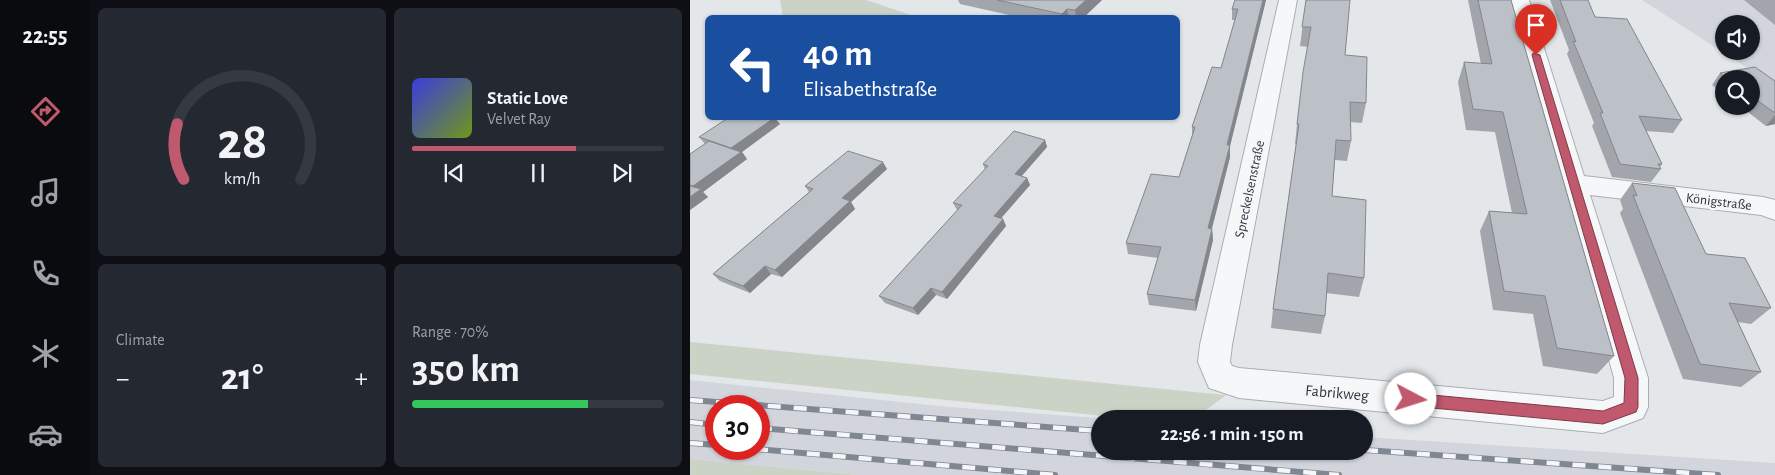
<!DOCTYPE html>
<html lang="en">
<head>
<meta charset="utf-8">
<style>
  body { margin:0; font-family:"Alegreya Sans",sans-serif; background:#242831; color:#f1f3f6; height:100vh; display:flex; flex-direction:column; font-size:19px; white-space:nowrap }
  * { box-sizing:border-box; margin:0 }
  p { font-size:16px; color:#9ea1a6 }
  .icon { flex:none; width:28px; height:28px; fill:none; stroke:currentColor; stroke-width:2; stroke-linecap:round; stroke-linejoin:round }
  .map { position:relative; flex:1; overflow:hidden }
  .drawer { display:flex; flex-direction:column; gap:8px; padding:8px; background:#0d0f14; width:600px }
  .drawer>* { flex:none }
  .banner { position:absolute; left:15px; top:15px; width:475px; height:105px; border-radius:8px; box-shadow:0 1px 4px #0004; background:#1a4fa0; color:#fff; overflow:hidden }
  .buttons { position:absolute; left:1025px; top:15px; display:grid; gap:10px }
  .buttons a { display:grid; place-items:center; width:45px; height:45px; border-radius:50%; background:#171b24; box-shadow:0 1px 4px #0004; font-size:25px }
  .speed { position:absolute; left:15px; top:395px; display:flex; gap:10px; font-size:25px; font-weight:700; text-align:center }
  .speed>* { display:grid; place-content:center; width:65px; height:65px; border-radius:50%; background:#171b24; box-shadow:0 1px 4px #0004; line-height:1 }
  .speed .limit { border:8px solid #d22; background:#fff; color:#111 }
  .pin { position:absolute; display:grid; place-items:center; width:42px; height:42px; color:#fff; margin:-51px -21px; border-radius:50% 50% 50% 0; rotate:-45deg; box-shadow:0 0 5px #0007 }
  .pin .icon { rotate:45deg }
  .me { position:absolute; width:55px; margin:-28px; rotate:95deg; stroke-linejoin:round; filter:drop-shadow(0 0 4px #0008) }
  .turn { display:flex; align-items:center; gap:18px; height:105px; padding:0 15px; font-size:22px }
  .turn .icon { width:65px; height:65px; stroke-width:2.5 }
  .turn b { display:block; font-size:35px; line-height:42px }
  .big { font-size:38px; font-weight:700; line-height:1.1 }
  .drawer .tile { flex:1; display:flex; flex-direction:column; justify-content:center; gap:8px; min-width:0; padding:0 18px; border-radius:8px; background:#242831 }
  .drawer .dial { align-items:center; gap:0 }
  .dial svg { height:130px; overflow:visible; fill:none; stroke:#363941; stroke-width:7; stroke-linecap:round; text-anchor:middle }
  .dial text { fill:#f1f3f6; stroke:none }
  .song { display:flex; align-items:center; gap:15px }
  .cover { width:60px; height:60px; border-radius:8px; background:linear-gradient(135deg,hsl(240 70% 55%),hsl(80 70% 35%)) }
  .played { height:5px; border-radius:2px; background:linear-gradient(90deg,#c0596d 65%,#363941 65%) }
  .keys { display:flex; justify-content:space-around; direction:ltr }
  .heat { display:flex; justify-content:space-between; align-items:center; font-size:28px; direction:ltr }
  .charge { height:8px; border-radius:4px; background:linear-gradient(90deg,#34c759 70%,#363941 0) }
  .drawer .tiles { flex:1; display:grid; gap:8px; grid-template-columns:repeat(2,1fr) }
  .trip { position:absolute; left:401px; top:410px; width:282px; height:50px; border-radius:25px; background:#171b24; box-shadow:0 1px 4px #0004; font-weight:700; line-height:50px; text-align:center }
  main { display:flex; flex:1; min-height:0 }
  .tabs { display:flex; flex-direction:column; width:90px; justify-content:space-around; align-items:center; background:#090b0e; color:#9ea1a6 }
  .tabs .icon { width:35px; height:35px }
  .tabs .selected { color:#c0596d }
  .tabs b { font-size:22px; color:#f1f3f6 }
  .map>svg:first-child { display:block }
  .built { fill:#d2d6dc; fill-rule:evenodd }
  .green { fill:#cad3c6 }
  .lines { fill:none; stroke-linecap:round; stroke-linejoin:round }
  .minor-casing { stroke:#aaaeb4; stroke-width:2 }
  .minor { fill:#f6f7f9; fill-rule:evenodd }
  .rail-casing { stroke:#7f8792; stroke-width:6 }
  .rail { stroke:#f4f6f8; stroke-width:4.5; stroke-dasharray:13; stroke-linecap:butt }
  .wall { fill:#a2a5ab }
  .shaded-wall { fill:#84868b }
  .building { fill:#bcc0c7; stroke:#84868b }
  .route { fill:#c0596d; stroke:#7d3a47 }
  .labels { text-anchor:middle; stroke-width:4.5; stroke-linejoin:round; paint-order:stroke }
  .street-label { font-size:14px; fill:#2e3541; stroke:#f4f6f8 }
  .near-street-label { font-size:16px; fill:#2e3541; stroke:#f4f6f8 }
</style>
</head>
<body>
<main>
<nav class="tabs">
<b>22:55</b>
<svg class="icon selected" aria-label="directions" viewBox="0 0 24 24"><path d="M12 3l9 9-9 9-9-9zM9 14v-3h6M13 9l2 2-2 2"/></svg>
<svg class="icon" aria-label="music" viewBox="0 0 24 24"><path d="M9 18V5l10-2v13"/><circle cx="6" cy="18" r="3"/><circle cx="16" cy="16" r="3"/></svg>
<svg class="icon" aria-label="phone" viewBox="0 0 24 24"><path d="M5 4h4l2 5-3 2q2 4 5 5l2-3 5 2v4C11 20 4 13 5 4z"/></svg>
<svg class="icon" aria-label="climate" viewBox="0 0 24 24"><path d="M12 3v18M4 7l16 10M4 17L20 7"/></svg>
<svg class="icon" aria-label="car" viewBox="0 0 24 24"><path d="M5 17H2v-5l4-1 3-4h7l3 4 3 1v5h-3M9 17h6M6 11h13"/><circle cx="7" cy="17" r="2"/><circle cx="17" cy="17" r="2"/></svg>
</nav>
<section class="drawer">
<div class="tiles">
<div class="tile dial"><svg viewBox="0 0 100 80">
<path d="M14 69A42 42 0 1 1 86 69"/>
<path d="M14 69A42 42 0 0 1 10 35" stroke="#c0596d"/>
<text x="50" y="56" font-size="32" font-weight="700">28</text>
<text x="50" y="72" font-size="11">km/h</text>
</svg></div>
<div class="tile">
<div class="song"><i class="cover"></i><div><b>Static Love</b><p>Velvet Ray</p></div></div>
<div class="played"></div>
<div class="keys"><svg class="icon" aria-label="previous" viewBox="0 0 24 24"><path d="M18 5L8 12l10 7zM5 5v14"/></svg><svg class="icon" aria-label="pause" viewBox="0 0 24 24"><path d="M8 5v14M16 5v14"/></svg><svg class="icon" aria-label="next" viewBox="0 0 24 24"><path d="M6 5l10 7-10 7zM19 5v14"/></svg></div>
</div>
<div class="tile"><p>Climate</p>
<div class="heat"><a>−</a><b class="big">21°</b><a>+</a></div>
</div>
<div class="tile"><p>Range · 70%</p><b class="big">350 km</b><div class="charge"></div></div>
</div>
</section>
<div class="map">
<svg width="1085" height="475" viewBox="0 0 1085 475">
  <rect width="100%" height="100%" fill="#e4e7ea"/>
  <path class="built" d="M952,0H1085V86ZM1034,24H1061V51H1034Z
    M0,380L259,407L422,419H410V451H675V437L1085,463V475H169L0,459ZM26,406H69V449H26Z"/>
  <path class="green" d="M90,0H176L227,17H93Z
    M0,342L504,392L536,395L504,419H444L0,374Z
    M0,459L169,475H0Z"/>
  <g class="lines">
    <g class="minor-casing">
      <path id="minor" d="M589,0H607L542,345L540,362L542,366L549,368L913,401L924,397V378L821,0H839L894,176L1073,197L1085,200V220L1071,215L900,195L958,378V407L953,418L913,433L549,398L519,388L508,362L510,345Z"/>
    </g>
    <use href="#minor" class="minor"/>
    <g class="rail-casing">
      <path id="rail" d="M0,400L410,431
        M0,422L26,425
        M69,428L649,475
        M0,443L26,445
        M65,449L365,475
        M675,450L1028,475"/>
    </g>
    <use href="#rail" class="rail"/>
  </g>
  <path class="wall" d="M268,0H412L393,18H332L270,4Z
    M545,0H576L540,146V157L522,228L523,240L506,311L459,305L457,294L468,258L438,254L436,243L489,177L502,136V127L531,68L545,20H542V9Z
    M616,0L655,55L676,103L672,123L660,122L661,141L657,161L645,160L642,196L674,278L669,297L636,293L635,316L631,334L581,328L583,309L606,144H605L607,124L618,47L610,46Z
    M778,0H821L924,356L907,374L853,366L843,314L803,310L790,231L799,211L822,213L805,132L776,130L768,82L774,62L791,64Z
    M860,0H898L905,17L992,120L983,133L956,131L972,164L970,167L971,169L961,182L922,177L902,126L904,123L877,54L879,50Z
    M1054,0H1085V25Z
    M1030,73L1085,81V124L1076,126L1050,106H1061V79H1034V94L1022,85Z
    M90,124L52,152L57,159L13,192L18,197L0,210V154L15,144L9,137Z
    M355,140L357,147L332,176L337,178L340,185L311,218L313,219L316,226L257,299L246,295L228,315L195,303L189,296L268,210H267L263,203L295,170L293,164Z
    M197,169L161,202L165,209L92,277L81,274L60,293L30,281L23,274L119,192L115,186Z
    M942,183L1016,254L1081,308L1061,324L1048,322L1071,372L1051,387L993,379L930,213L933,209L930,200Z"/>
  <path class="shaded-wall" d="M396,0H412L393,18H386L385,10Z
    M573,0H576L540,146V157L519,240L518,228L537,145Z
    M377,9L379,18H372V14Z
    M1085,115V124L1076,126Z
    M84,118H85L90,124L52,152L57,159L13,192L18,197L0,210V197L3,186L41,148Z
    M355,140L357,147L327,181L325,174Z
    M193,162L197,169L161,202L165,209L92,277L85,270L152,198Z
    M337,178L340,185L307,223L304,216Z
    M313,219L316,226L257,299L252,292Z
    M522,229L523,240L506,311L505,300Z
    M75,266L81,274L60,293L53,286Z
    M241,288L246,295L228,315L223,308Z"/>
  <path class="building" d="M307,0H396L385,10L377,9L372,14Z
    M545,0H573L537,145H540L518,228L522,229L505,300L457,294L471,247L436,243L461,174L489,177L505,127H502L522,67L531,68L548,9H542Z
    M616,0H660L655,55L677,57L676,103L660,102L661,141L646,140L642,196L676,200L674,278L638,273L635,316L583,309L609,124H607L613,72L621,27H612Z
    M788,0H821L924,356L867,348L855,296L814,291L799,211L837,214L813,112L783,109L774,62L802,64Z
    M870,0H898L905,17L937,19L992,120L949,116L972,164H968L971,169L930,164L910,113H913L883,41L886,42Z
    M1065,67L1085,81V113L1061,96V79H1038L1030,73Z
    M38,118H84L41,148L9,137Z
    M324,131L355,140L325,174L337,178L304,216L313,219L252,292L241,288L223,308L189,296L272,205L263,203L298,166L293,164Z
    M19,141L51,152L3,186L0,185V154Z
    M158,151L193,162L152,198L160,201L85,270L75,266L53,286L23,274L123,189L115,186Z
    M942,183L985,188L1016,254L1055,258L1081,308L1039,303L1071,372L1010,364L943,195L947,196Z
    M0,186L11,189L0,197Z"/>
  <path class="route" d="M843,53L850,55L948,378V407L946,412L913,424L721,406L716,404L714,399L716,395L721,393L913,411L934,403L935,378L842,55Z"/>
  <g class="labels">
    <g class="street-label">
      <text transform="translate(559 189) rotate(-78)" y="5">Spreckelsenstraße</text>
      <text transform="translate(1029 201) rotate(7)" y="5">Königstraße</text>
    </g>
    <g class="near-street-label">
      <text transform="translate(647 392) rotate(5)" y="6">Fabrikweg</text>
    </g>
  </g>
</svg>
<div class="buttons">
<a><svg class="icon" aria-label="sound" viewBox="0 0 24 24"><path d="M4 9h4l5-4v14l-5-4H4zM17 9q2 3 0 6"/></svg></a>
<a><svg class="icon" aria-label="search" viewBox="0 0 24 24"><circle cx="10" cy="10" r="6"/><path d="M15 15l6 6"/></svg></a>
</div>
<div class="speed"><div class="limit">30</div></div>
<div class="pin" style="left:846px;top:55px;background:#d93025"><svg class="icon" aria-label="arrive" viewBox="0 0 24 24"><path d="M6 21V4h12l-3 4 3 4H6"/></svg></div>
<svg class="me" style="left:721px;top:399px" viewBox="-20 -20 40 40"><circle r="19" fill="#fff"/><path d="M0-13L10 11 0 6-10 11z" fill="#c0596d"/></svg>
<div class="trip">22:56 · 1 min · 150 m</div>
<div class="banner">
<div class="turn"><svg class="icon" aria-label="left" viewBox="0 0 24 24"><path d="M17 20v-9H6M10 6l-5 5 5 5"/></svg><div><b>40 m</b>Elisabethstraße</div></div>
</div>
</div>
</main>
</body>
</html>
